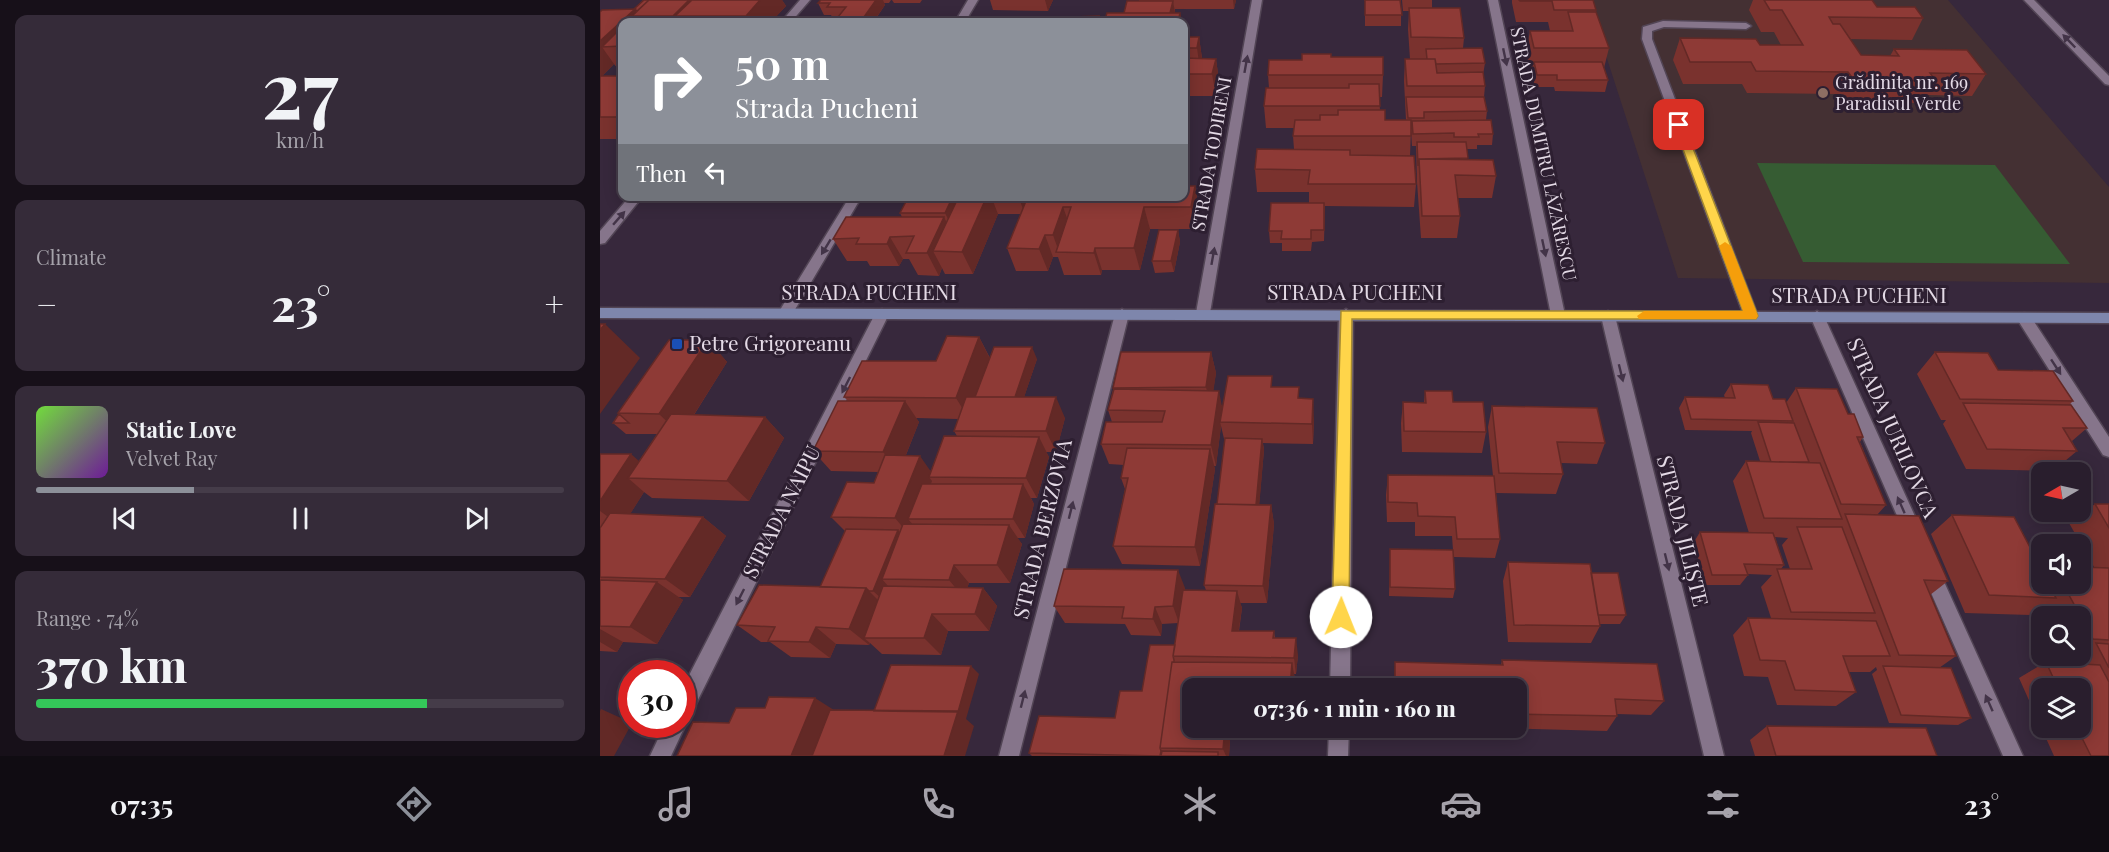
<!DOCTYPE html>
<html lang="en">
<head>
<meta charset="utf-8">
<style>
  body { margin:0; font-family:"Playfair Display",serif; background:#352b39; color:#f1f3f6; height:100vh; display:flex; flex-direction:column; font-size:22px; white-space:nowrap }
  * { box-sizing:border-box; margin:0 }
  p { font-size:20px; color:#a5a2aa }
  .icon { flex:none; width:33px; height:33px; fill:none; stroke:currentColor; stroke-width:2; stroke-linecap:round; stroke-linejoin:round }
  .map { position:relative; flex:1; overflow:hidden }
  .panel { display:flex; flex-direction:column; gap:15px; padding:15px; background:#171019; width:600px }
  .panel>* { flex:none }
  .hud { position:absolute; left:18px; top:18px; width:570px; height:183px; border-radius:12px; box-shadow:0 3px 15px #0003,0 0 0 2px #453c49; background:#8c9099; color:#fff; overflow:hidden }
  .needle { width:39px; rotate:261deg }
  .buttons { position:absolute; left:1431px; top:462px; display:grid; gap:12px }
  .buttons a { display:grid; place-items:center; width:60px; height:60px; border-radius:12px; background:#291e2d; box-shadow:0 3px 15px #0003,0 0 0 2px #453c49; font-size:30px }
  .speed { position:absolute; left:18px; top:660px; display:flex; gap:12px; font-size:30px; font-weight:700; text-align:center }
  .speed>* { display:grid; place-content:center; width:78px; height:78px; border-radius:50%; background:#291e2d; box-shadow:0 3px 15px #0003,0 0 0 2px #453c49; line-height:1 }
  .speed .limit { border:9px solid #d22; background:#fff; color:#111 }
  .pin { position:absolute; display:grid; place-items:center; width:51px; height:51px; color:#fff; margin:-26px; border-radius:12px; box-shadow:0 3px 9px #0006 }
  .me { position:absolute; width:66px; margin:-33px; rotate:1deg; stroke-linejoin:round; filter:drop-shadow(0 0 4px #0008) }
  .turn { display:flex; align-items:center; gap:21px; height:126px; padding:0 18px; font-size:27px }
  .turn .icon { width:78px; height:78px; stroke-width:2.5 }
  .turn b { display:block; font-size:42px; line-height:51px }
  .then { display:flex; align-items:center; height:57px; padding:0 18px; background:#0003; gap:12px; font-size:22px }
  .big { font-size:45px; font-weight:800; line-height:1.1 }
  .panel .card { flex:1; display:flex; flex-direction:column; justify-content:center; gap:9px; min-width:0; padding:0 21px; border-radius:12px; background:#352b39 }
  .panel .dial { align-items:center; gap:0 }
  .dial b { font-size:78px; line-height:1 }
  .song { display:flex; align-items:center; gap:18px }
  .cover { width:72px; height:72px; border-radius:9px; background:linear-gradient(135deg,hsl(100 70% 55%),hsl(280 70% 35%)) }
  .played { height:6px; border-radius:3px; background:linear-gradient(90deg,#8c9099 30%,#453c49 30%) }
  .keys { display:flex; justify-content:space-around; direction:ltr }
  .heat { display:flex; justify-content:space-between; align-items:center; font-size:33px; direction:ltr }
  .charge { height:9px; border-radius:4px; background:linear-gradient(90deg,#34c759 74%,#453c49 0) }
  .trip { position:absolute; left:582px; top:678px; width:345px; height:60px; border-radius:12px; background:#291e2d; box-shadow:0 3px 15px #0003,0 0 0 2px #453c49; font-weight:800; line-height:60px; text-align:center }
  .menu { display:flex; height:96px; justify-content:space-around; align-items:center; background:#100c12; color:#a5a2aa }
  .menu .icon { width:42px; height:42px }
  .menu .current { color:#8c9099 }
  .menu b { font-size:27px; color:#f1f3f6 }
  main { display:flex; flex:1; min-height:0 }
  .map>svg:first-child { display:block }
  .education { fill:#443033 }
  .green { fill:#365c33 }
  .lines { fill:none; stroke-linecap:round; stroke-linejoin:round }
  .lane-casing { stroke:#524555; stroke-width:3 }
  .street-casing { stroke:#524555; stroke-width:3 }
  .secondary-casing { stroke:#524555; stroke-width:3 }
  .lane { fill:#86758b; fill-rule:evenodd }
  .street { fill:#86758b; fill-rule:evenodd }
  .secondary { fill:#7e86ac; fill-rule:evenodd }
  .wall { fill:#7a322e; fill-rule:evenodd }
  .shaded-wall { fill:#632926 }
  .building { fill:#8e3a36; stroke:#632926; stroke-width:1.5 }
  .oneway { fill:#433448 }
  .route { fill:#ffd54a; stroke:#a68a30; stroke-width:1.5 }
  .slow { fill:#f59e0b }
  .education-dot { fill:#8d6e63; stroke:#2d1f31; stroke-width:2 }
  .transit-dot { fill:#1a4fb4; stroke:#2d1f31; stroke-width:2 }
  .labels { text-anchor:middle; stroke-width:6; stroke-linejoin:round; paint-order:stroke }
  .far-poi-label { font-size:18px; fill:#e4dae6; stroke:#2d1f31; text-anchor:start }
  .far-street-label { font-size:18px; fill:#e4dae6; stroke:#2d1f31 }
  .street-label { font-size:21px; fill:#e4dae6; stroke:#2d1f31 }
  .poi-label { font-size:21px; fill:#e4dae6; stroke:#2d1f31; text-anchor:start }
</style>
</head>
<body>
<main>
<section class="panel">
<div class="card dial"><b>27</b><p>km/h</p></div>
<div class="card"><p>Climate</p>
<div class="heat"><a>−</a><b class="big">23°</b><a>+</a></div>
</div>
<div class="card">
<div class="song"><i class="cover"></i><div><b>Static Love</b><p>Velvet Ray</p></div></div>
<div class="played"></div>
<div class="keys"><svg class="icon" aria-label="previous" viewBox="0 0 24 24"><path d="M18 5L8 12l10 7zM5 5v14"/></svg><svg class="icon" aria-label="pause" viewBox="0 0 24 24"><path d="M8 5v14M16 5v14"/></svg><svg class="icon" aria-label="next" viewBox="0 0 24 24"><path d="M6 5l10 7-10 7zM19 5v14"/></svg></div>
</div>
<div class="card"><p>Range · 74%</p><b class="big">370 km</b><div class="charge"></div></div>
</section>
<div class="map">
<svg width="1509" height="756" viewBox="0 0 1509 756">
  <rect width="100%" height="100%" fill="#37283c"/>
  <path class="education" d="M988,0H1348L1509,187V283L1078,278Z"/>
  <path class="green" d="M1157,163L1395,165L1470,264L1203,262Z"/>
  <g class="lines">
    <g class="lane-casing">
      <path id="lane" d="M1063,21L1146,23L1151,26L1146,29L1064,27L1052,31V39L1158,316L1151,321L1144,316L1042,39L1043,27Z"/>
    </g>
    <g class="street-casing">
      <path id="street" d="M200,0H210L191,22H181Z
        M368,0H378L365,22H355Z
        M652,0H662L610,313L603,318L596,313Z
        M888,0H898L965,315L958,320L951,315Z
        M1424,0H1434L1509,76V85L1505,84Z
        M30,196H43L5,243L0,244V231Z
        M250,196H262L190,318H180L178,314L180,310Z
        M282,309L289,314L89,718L84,720L86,724L71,756H50L65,724H82V689L275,314Z
        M522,309L529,314L419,756H399L515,314Z
        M746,309L753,314L750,688H730L739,314Z
        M1008,311L1015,316L1124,756H1104L1001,316Z
        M1217,311L1224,316L1323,534L1320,539L1314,542L1308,539L1305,534L1210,316Z
        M1424,313L1429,314L1509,437V457L1503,455L1419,322L1417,318Z
        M1330,562L1336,564L1423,756H1403L1321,570L1324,564Z
        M729,728H749L748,756H728Z"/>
    </g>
    <g class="secondary-casing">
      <path id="secondary" d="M0,308L1509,313V323L0,318Z"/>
    </g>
    <use href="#lane" class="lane"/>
    <use href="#street" class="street"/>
    <use href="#secondary" class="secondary"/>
  </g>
  <path class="wall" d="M43,0H182L186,6L171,22H22V68L18,69L14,64L2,76H22V139H0V12L34,10Z
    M221,0H291L289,3H284L285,5L277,17H331L333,22H241L239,19H233L231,15H224L218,3Z
    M292,0H322L320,3H294Z
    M390,0H453L448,11L393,10Z
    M539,0H636L634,9H575V13H580L582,22H504L524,13L539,1Z
    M764,0H801V26H765V1Z
    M802,0H832V8L864,38L863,48L885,63L883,75L885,86L884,97L887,111L886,120L893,134L892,145H877V149H866L867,160L896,176L892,198H858L860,216L857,238H821L817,182L816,146H812L811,130L810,156L816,184L814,207L725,206L724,241L712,242L711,251H682V243H670L669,231L709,203V192H657L655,169L694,149L693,136L694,128H666L664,106L669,88L668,75L702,60L731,57L783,75L782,97H779L780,110L785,120H806L804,81L805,59H810L808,29L809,11H803Z
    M912,0H993L996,12L1009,48L1004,68L1008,80L1005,92L955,91L954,87H935L932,73L933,70H930L926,52L930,31H950L948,22H916L912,3Z
    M1153,0H1272L1277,7L1323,18L1312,40L1250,39L1261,55L1290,56L1294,49L1386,74L1372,96L1328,95L1323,103L1242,102L1237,94L1147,93L1142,84H1083L1073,60L1080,38L1160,45H1181L1174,32H1161L1149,10Z
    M584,37H599L602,58L616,59L619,81L616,96H586V99L584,111Z
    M595,186L599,209L595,229H550L540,270H502L501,275H464L458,257H453L448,271H416L407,248L421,214H398L373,274H345L342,268L339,276L318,275L309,259H303L299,266H270L267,261H247L233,239L302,217L300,213L309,196H584Z
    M578,230L580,242L574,272L555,273L552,261Z
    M379,337L390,358L437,359L424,397L465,418L456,452H446L449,457L437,498H431L434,504L425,538H417L422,544L410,583H369L367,588H383L397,606L389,631H348L341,655L282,654L270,643L269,645L236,644L230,658L191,657L170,642H161L137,625L220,587L245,531L231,517L274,483L278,472L231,471L213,451L248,401L244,397L336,361ZM316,418L358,419L354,431L357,436L331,471L306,455L319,422Z
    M108,340L127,362L94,415L165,417L184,438L149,501L52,498L44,492L30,514L103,517L126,536L90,597H78L83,600L57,644L23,642L17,652L0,651V454L39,461L57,434H26L13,423L19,414L18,413Z
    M611,352L616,373L613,391L623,408L673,387L700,398L714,420L713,444L663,443L664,450L659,505H671L674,524L667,603H640L642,608L639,631H674L675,638L698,655L696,674H694L695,679L592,728H659L658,740H630L629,756H432L429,753L515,718L542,691L575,645L578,623L562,624L561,636L531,635L525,624L465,623L454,606L585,588V590H606L604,585L617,504L625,443L621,426L616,466H614L615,469L600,566L522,564L513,546L525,489L521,478L524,465L509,464L501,444L512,422L508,410L513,390V388Z
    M1335,352L1398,370L1473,401L1469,405L1487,428L1472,441L1477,451L1453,471L1366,469L1343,424L1346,420H1341L1317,374Z
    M1131,384L1186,403L1196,388L1248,414L1263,437L1260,442L1286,505L1277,515L1348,581L1330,595L1356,656L1339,668L1371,718L1358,725L1289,723L1272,674L1277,670L1276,667L1270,672H1249L1256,692L1236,706L1177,705L1168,677L1144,676L1133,635L1148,618H1171L1161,587L1172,575L1148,574V575L1140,585H1105L1094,542L1100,532L1149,533L1133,481L1146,461H1160L1151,433L1152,431L1085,430L1079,408L1085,397L1125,398L1124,395ZM1175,537L1188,538L1182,545L1190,569H1181L1184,565Z
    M825,391L853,402L886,432L882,453L802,452L801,423L803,402L824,403Z
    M892,406L1005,443L997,464L961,463L963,474L956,494L896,493L900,539L895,558L854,557L855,589L853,598L789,596L790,549L853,550L852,536H815V522H787L786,495L788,475L893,476L888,427Z
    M1495,504H1509V756H1454L1419,678L1446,662L1469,663L1467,659L1472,656H1464H1480V616H1445L1440,608L1430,615L1365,613L1331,534L1352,515L1442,584H1480L1494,567L1469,523ZM1442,688H1480V728H1442Z
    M908,562L991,573L1026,615L1020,624H1000V626L991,643L908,642L903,581Z
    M902,660L1064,701L1051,715L1017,714V716L1007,731L894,728H916V688H794L795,662L901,665Z
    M1167,726L1337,756H1155L1150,740Z
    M829,728H884L879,739L829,738Z"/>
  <path class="shaded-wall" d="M89,0H116L75,16L80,22H77L73,16Z
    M160,0H182L186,6L171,22H150L146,16Z
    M276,0H283L285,5L273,22H266L264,17Z
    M445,0H453L448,11Z
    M633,0H636L634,9Z
    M573,1L575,12L573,22H568Z
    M35,9L40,16H32L36,22H22V46L2,47L14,64L0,78V41Z
    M580,13L582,22H578Z
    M331,17L333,22H327Z
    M599,37L602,59L600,70L597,48Z
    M616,59L619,81L616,96L612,74Z
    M584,84L586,99L584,111Z
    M595,186L599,209L595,229L591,207Z
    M353,196H374L356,235L345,213Z
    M387,196H391L398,214L373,274L362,252Z
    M418,196H432L425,214Z
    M463,207L471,229L459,252L453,235Z
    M544,207L550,229L540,270L534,248Z
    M344,217L355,239L333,251L342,268L339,276L327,253Z
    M578,230L580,242L574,272L571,261Z
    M445,235L453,257L448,271L439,249Z
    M290,237L303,259L299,266L287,244Z
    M495,248L502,270L501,275L494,253Z
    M5,324L40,358L0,414V330Z
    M379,337L390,359L369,419L356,398Z
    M108,340L127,362L81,435L59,414Z
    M432,347L437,359L417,418L411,407Z
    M611,352L616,373L611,408L606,387Z
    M619,391L623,412L620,422L621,426L616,466L611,445Z
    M456,397L465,418L456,452L446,431Z
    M713,399L714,420L713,444L712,424Z
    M305,401L319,422L299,472L283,452Z
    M165,417L184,438L149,501L127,481Z
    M439,437L449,457L437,498L426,478Z
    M662,439L664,450L658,520L656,510Z
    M610,449L615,469L600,566L595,547Z
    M31,454L55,475L28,478L44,492L22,527L0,511V501Z
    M320,456L334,476L329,477L332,481L318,519H308L315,527L311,537L295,518Z
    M423,484L434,504L425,538L413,519Z
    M671,505L674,524L667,603L663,586Z
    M103,517L126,536L90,597L65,579Z
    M409,525L422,544L410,583L397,565Z
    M298,530L307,540L282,579L288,586L283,600L273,591Z
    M354,565L369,583L364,598L349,580Z
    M578,570L585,588L579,623L573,606Z
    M57,582L83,600L57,644L30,627Z
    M266,588L284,606L264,638L270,643L269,645L249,629Z
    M383,588L397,606L389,631L375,614Z
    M637,591L642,608L636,648L632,631Z
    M555,607L562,624L561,636L553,619Z
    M332,614L348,631L341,655L324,638Z
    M216,627L236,644L230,658L209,642Z
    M0,629L23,642L17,652L0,642Z
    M696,638L698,655L696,674L694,658Z
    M692,663L695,679L694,688H690Z
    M371,666L379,674L366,719L374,726L365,756H344Z
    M215,698L237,712L220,756H191Z
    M1,709L32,723L14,756H0V711Z
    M625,728L630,740L629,756H626L623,749Z
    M655,728H659L658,740Z"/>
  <path class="building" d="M44,0H49L37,11L35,9H34Z
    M49,0H89L73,16H32Z
    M92,0H160L146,16H75Z
    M221,0H276L264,17H238L246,7H227L230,3H218Z
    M765,0H800L802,15H765Z
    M919,0H993L996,10H954L952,1H920Z
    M1164,0H1272L1277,7H1315L1323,18L1229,17L1233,24H1240L1261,55L1299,56L1294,49L1367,50L1386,74L1330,73L1336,81L1254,80L1248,72L1156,71L1151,62H1090L1080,38L1156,39L1160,45H1203L1182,10H1170Z
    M527,1H573L570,13H524Z
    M809,8H860L864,38L811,37Z
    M35,9L0,41V12L2,10Z
    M968,12H996L1009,48H934L930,31H973Z
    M507,13H580L578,22H504Z
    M499,16L496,22H445L447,18Z
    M266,17H331L327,22H262Z
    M30,20H86L83,22H27Z
    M22,27V46L2,47Z
    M584,37H599L597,48H584Z
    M882,48L885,63L836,64L835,59H827L826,49Z
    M702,54H731V57H783V75H668L669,60H702Z
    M584,58L616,59L612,74H584Z
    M805,59H835L837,73L883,72L885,86H807Z
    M934,62H1002L1008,80H957V75H937Z
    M0,76H22V117H0Z
    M749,84H779L780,106H664L666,88H749Z
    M806,97H884L887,111L824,112V118H808Z
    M738,110H785V120H811V136H693L695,120H720V115H738Z
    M891,120L893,134H878L879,137H854V133L813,134L812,121Z
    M817,142H866L868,158L819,159L818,166Z
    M657,149L750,150V155L814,156L816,184H708L710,170L655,169Z
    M819,159L893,160L896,176L855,175L860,216H822Z
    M584,186H595L591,207H544L534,248H495L494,253L456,252L471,207H463L453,235H445L439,249L407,248L428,196H584Z
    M309,196H353L345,213H300Z
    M359,196H387L362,252L333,251Z
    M671,203H724V230H711V239H681L682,231H669Z
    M246,217H344L327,253H306L314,236L290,237L287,244H256L259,238L233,239Z
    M559,230H578L571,261H552Z
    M0,324H5L0,330Z
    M347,336L379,337L356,398L244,397L262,361H336Z
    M69,340H108L59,414L18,413Z
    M394,347H432L415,397H375Z
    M521,352H611L606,387L513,388Z
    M1335,352L1388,353L1398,370L1453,371L1473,401L1360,399Z
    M628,376H672L671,387H699L698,398L713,399L712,424L620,422Z
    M1131,384L1168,385L1173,399H1185L1193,421L1091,419L1085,397L1135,398Z
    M1196,388L1237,389L1248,414H1254L1263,437H1257L1286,505L1241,504Z
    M514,389L619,391L611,445L501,444L506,422H562L565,411L508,410Z
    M825,391H852L853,402H883L886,432L804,431L803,402L826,403Z
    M366,397H456L446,431H354Z
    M238,401H305L283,452L213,451Z
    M1363,403L1471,405L1487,428H1463L1477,451L1387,449Z
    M892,406L997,408L1005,443L957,442L963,474L899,473Z
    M19,414L29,423H13Z
    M71,414L165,417L127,481L28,478Z
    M1158,422L1194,423L1209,462H1171Z
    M344,436L439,437L426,478L329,477Z
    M625,438L662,439L656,505L617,504Z
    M527,448L610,449L595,547L513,546L528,478H521Z
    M0,454H31L0,501Z
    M285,455L320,456L295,518L231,517L247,482L274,483Z
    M1146,461L1220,463L1242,519L1164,518Z
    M788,475L894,476L900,539H857L855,517L818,516L817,503L788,502Z
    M322,484H423L413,519H308Z
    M615,504L671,505L663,586L604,585Z
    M1495,504H1509V528Z
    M10,513L103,517L65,579L0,577V528Z
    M1245,514L1319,516L1348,581L1324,580L1356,656L1299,655Z
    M1352,515L1414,517L1442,570V584H1448L1456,598L1389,595Z
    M303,524L409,525L397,565H354L349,580L282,579Z
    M1197,527H1242L1275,613L1191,612L1177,569H1212Z
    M246,529L298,530L273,591H269L266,588L220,587Z
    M1100,532L1173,533L1184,565L1144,564L1148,575H1112Z
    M790,549L853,550L855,589L790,587Z
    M908,562L990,564L1000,626L914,625Z
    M1480,567L1509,568V640L1493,639L1463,584H1480Z
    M464,569L578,570L573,606L555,607L553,619L522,618L524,607L454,606Z
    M991,573H1018L1026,615H998Z
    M0,580L57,582L30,627L0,626Z
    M159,585L266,588L249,629L216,627L209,642L168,641L175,627L137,625Z
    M283,586L383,588L375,614H332L324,638H264Z
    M583,590L637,591L632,631H674L673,638H696L694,658L573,656Z
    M1148,618L1276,621L1290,656H1243L1256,692L1195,690L1185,661L1160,660Z
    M1496,643L1509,644V668Z
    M550,645H575L573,656L574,660V662H572L560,748L561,751L560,756L429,753L439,716L515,718L520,691H542Z
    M902,660L1057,664L1064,701L1015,699L1017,716L916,714V688H795V662L903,665Z
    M572,662L692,663L690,688H592V728H625L623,749L560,748Z
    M1446,662L1500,665L1509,682V756H1491L1477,728H1480V688H1458Z
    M291,665L371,666L358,712L274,711Z
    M1283,666L1351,668L1371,718L1301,715Z
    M169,697L215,698L191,756H77L93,722L129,723L136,708H165Z
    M230,710L358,711L344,756H212Z
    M1167,726L1326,728L1337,756H1176Z
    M562,751L618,752V756H561Z"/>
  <defs><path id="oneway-solid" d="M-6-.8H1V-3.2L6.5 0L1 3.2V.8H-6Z" transform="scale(1.5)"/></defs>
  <g class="oneway">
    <use href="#oneway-solid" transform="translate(1469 41) rotate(-134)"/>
    <use href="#oneway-solid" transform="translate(905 57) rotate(78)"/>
    <use href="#oneway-solid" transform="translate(646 64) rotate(-80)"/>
    <use href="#oneway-solid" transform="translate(19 218) rotate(-49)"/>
    <use href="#oneway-solid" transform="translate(226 247) rotate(121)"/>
    <use href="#oneway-solid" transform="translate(944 248) rotate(78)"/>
    <use href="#oneway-solid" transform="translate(613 256) rotate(-80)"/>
    <use href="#oneway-solid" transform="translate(1456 367) rotate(57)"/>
    <use href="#oneway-solid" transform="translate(1021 373) rotate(76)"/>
    <use href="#oneway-solid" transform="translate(246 385) rotate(117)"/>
    <use href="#oneway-solid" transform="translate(1301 505) rotate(-114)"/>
    <use href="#oneway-solid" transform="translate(471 510) rotate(-76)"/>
    <use href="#oneway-solid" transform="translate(1067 562) rotate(76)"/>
    <use href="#oneway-solid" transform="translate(140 597) rotate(117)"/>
    <use href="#oneway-solid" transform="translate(423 699) rotate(-76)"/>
    <use href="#oneway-solid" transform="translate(1389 703) rotate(-114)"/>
  </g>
  <path class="route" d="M1075,123L1084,125L1158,316L1156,319H752L749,617L747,623L741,625L735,623L732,617L741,311H1143L1074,125Z"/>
  <path class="slow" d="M1125,242L1131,246L1158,316L1156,319H1039L1037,316L1044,311H1143L1119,246Z"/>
  <circle class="education-dot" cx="1223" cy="93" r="6"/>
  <rect class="transit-dot" x="71" y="338" width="12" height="12" rx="3"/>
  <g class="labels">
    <g class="far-poi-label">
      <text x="1235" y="89">Grădinița nr. 169<tspan x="1235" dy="21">Paradisul Verde</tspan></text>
    </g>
    <g class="far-street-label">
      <text transform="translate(612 154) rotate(-80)" y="6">STRADA TODIRENI</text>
      <text transform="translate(943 154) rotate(78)" y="6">STRADA DUMITRU LĂZĂRESCU</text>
    </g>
    <g class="street-label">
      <text x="269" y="300">STRADA PUCHENI</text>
      <text x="755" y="300">STRADA PUCHENI</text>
      <text x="1259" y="303">STRADA PUCHENI</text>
      <text transform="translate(1292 428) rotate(66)" y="7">STRADA JURILOVCA</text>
      <text transform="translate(182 512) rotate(-63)" y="7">STRADA NAIPU</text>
      <text transform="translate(443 529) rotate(-76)" y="7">STRADA BERZOVIA</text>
      <text transform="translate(1082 531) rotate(76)" y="7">STRADA JILIȘTE</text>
    </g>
    <g class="poi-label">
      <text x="89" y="351">Petre Grigoreanu</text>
    </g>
  </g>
</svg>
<div class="buttons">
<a><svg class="needle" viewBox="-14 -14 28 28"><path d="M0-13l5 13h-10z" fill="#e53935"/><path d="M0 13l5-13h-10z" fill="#a5a2aa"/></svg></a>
<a><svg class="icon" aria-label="sound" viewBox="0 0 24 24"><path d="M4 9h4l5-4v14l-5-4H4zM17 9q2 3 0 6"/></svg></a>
<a><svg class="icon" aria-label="search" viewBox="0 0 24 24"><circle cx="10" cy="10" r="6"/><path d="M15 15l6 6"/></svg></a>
<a><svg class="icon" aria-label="layers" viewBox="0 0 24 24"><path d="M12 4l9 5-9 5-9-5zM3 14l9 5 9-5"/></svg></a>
</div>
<div class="speed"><div class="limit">30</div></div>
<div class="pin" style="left:1079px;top:125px;background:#d93025"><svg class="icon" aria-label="arrive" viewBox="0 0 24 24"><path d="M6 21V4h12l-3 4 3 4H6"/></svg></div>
<svg class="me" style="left:741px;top:617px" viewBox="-20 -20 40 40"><circle r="19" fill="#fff"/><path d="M0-13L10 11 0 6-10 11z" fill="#ffd54a"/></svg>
<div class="trip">07:36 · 1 min · 160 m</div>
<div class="hud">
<div class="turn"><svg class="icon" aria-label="right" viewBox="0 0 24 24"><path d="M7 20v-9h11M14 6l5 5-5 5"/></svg><div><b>50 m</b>Strada Pucheni</div></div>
<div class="then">Then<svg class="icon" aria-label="left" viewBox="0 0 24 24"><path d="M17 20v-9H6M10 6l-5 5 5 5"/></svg></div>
</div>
</div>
</main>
<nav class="menu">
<b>07:35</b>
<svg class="icon current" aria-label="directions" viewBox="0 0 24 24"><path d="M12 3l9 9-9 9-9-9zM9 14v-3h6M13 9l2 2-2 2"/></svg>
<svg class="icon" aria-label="music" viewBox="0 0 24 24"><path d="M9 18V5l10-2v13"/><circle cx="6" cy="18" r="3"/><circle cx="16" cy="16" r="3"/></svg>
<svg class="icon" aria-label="phone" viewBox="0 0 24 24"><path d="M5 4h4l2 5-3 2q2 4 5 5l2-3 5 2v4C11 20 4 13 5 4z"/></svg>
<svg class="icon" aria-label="climate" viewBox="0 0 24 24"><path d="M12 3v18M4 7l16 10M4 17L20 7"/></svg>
<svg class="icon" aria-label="car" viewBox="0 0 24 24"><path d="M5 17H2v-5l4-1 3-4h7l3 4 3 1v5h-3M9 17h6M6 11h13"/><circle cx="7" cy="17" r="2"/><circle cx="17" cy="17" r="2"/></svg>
<svg class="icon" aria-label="filters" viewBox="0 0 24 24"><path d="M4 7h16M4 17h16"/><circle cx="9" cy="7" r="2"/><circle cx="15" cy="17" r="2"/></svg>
<b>23°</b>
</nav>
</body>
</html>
